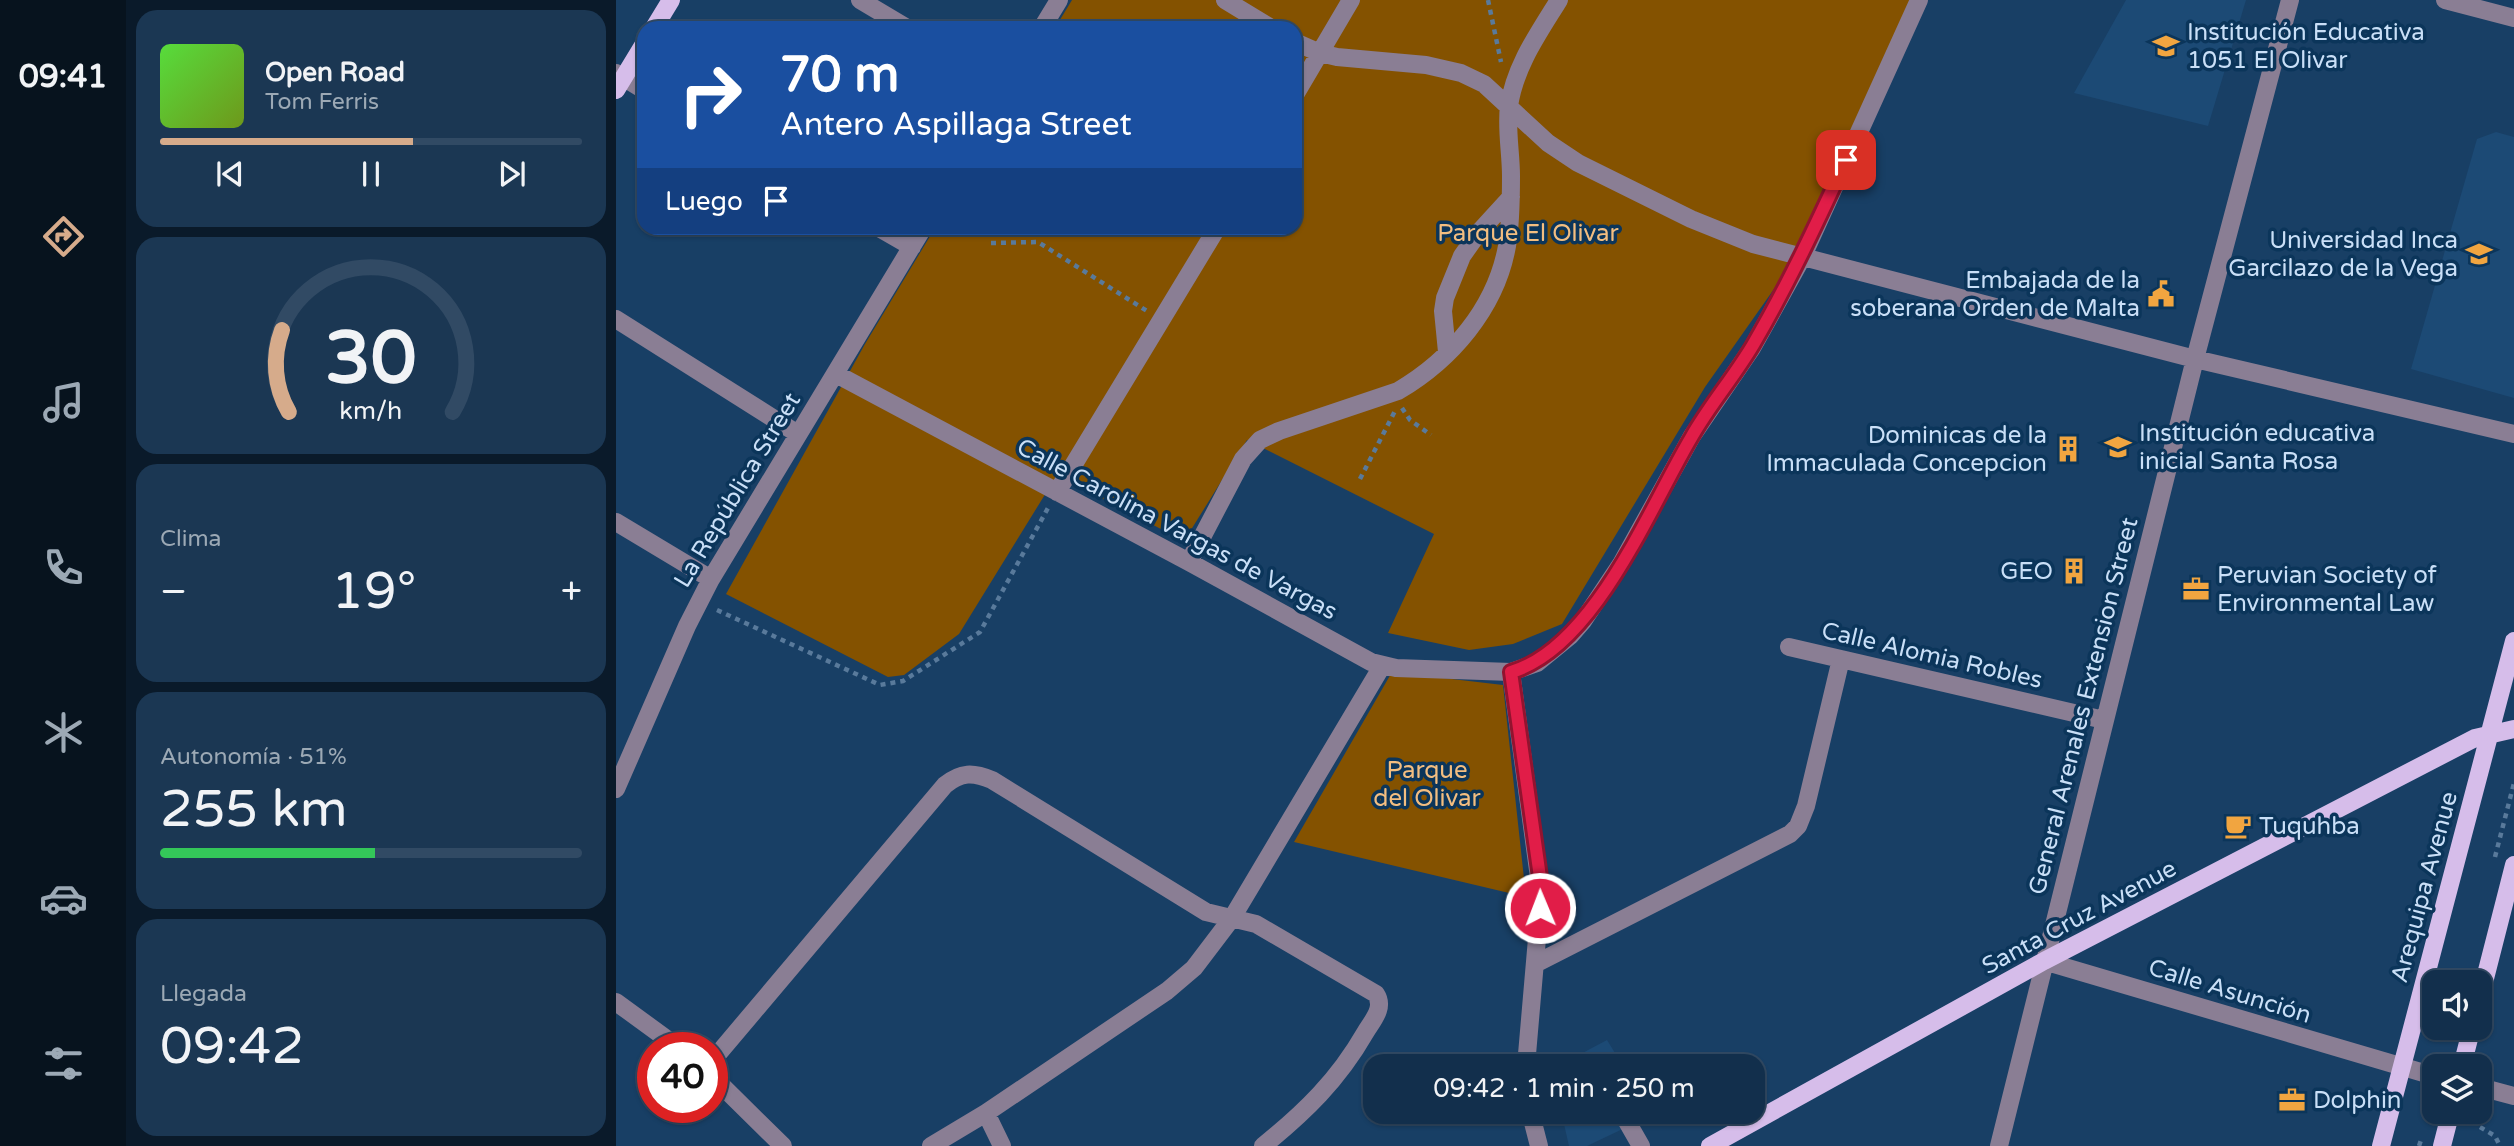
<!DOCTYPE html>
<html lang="es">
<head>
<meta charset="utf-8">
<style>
  body { margin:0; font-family:"Varela Round",sans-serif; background:#1b3753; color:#f1f3f6; height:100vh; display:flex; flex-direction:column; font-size:26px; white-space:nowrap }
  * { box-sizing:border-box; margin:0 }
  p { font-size:23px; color:#9ca9b5 }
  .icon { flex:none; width:38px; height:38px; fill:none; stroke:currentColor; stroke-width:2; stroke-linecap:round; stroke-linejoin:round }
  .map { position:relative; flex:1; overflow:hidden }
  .side { display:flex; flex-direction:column; gap:10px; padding:10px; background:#0a1a2a; width:490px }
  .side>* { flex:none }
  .guide { position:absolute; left:21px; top:21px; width:665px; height:214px; border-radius:21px; box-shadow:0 2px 5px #0004,0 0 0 2px #314a64; background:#1a4fa0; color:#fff; overflow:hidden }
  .tools { position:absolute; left:1806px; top:970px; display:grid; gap:14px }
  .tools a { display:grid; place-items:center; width:70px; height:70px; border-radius:14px; background:#122f4c; box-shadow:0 2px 5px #0004,0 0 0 2px #314a64; font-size:35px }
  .speed { position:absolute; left:21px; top:1032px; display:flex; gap:14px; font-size:35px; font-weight:700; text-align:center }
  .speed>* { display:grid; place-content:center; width:91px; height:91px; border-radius:50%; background:#122f4c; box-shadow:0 2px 5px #0004,0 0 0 2px #314a64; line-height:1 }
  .speed .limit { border:10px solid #d22; background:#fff; color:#111 }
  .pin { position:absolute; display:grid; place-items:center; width:60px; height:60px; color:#fff; margin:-30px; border-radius:14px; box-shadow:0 4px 10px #0006 }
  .me { position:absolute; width:77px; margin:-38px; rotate:359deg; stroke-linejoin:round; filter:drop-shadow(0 0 5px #0008) }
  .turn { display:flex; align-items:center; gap:24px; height:147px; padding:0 28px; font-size:32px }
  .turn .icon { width:91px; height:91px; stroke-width:2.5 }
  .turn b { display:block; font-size:49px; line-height:60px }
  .then { display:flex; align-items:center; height:66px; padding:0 28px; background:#0003; gap:14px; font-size:26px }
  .big { font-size:52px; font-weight:600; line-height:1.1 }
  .side .widget { flex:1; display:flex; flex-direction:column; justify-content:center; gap:10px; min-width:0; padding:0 24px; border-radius:21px; background:#1b3753 }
  .side .dial { align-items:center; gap:0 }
  .dial svg { height:182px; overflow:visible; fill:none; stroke:#314a64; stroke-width:7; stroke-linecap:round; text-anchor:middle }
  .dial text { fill:#f1f3f6; stroke:none }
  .song { display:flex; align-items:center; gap:21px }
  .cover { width:84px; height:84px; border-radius:10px; background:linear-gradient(135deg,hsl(110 70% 55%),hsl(80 70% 35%)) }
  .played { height:7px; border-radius:4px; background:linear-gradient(90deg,#d6ab8b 60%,#314a64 60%) }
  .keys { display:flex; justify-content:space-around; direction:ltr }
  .heat { display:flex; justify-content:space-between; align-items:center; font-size:38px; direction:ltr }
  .charge { height:10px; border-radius:5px; background:linear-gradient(90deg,#34c759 51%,#314a64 0) }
  .trip { position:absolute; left:747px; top:1054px; width:402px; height:70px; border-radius:21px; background:#122f4c; box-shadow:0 2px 5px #0004,0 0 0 2px #314a64; font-weight:600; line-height:70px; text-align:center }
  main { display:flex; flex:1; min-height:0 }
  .tabs { display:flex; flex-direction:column; width:126px; justify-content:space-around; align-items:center; background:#07131e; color:#9ca9b5 }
  .tabs .icon { width:49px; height:49px }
  .tabs .on { color:#d6ab8b }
  .tabs b { font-size:32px; color:#f1f3f6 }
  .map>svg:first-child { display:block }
  .built { fill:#1c4a75 }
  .green { fill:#845200 }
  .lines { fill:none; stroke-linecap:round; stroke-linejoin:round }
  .path { stroke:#597a9b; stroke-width:4.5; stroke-dasharray:5 5; stroke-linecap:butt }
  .minor { stroke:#8a7e94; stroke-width:18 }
  .major { stroke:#d6bdea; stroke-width:18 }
  .route-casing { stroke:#92132f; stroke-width:18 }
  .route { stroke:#e11d48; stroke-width:12 }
  .labels { text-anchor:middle; stroke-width:7; stroke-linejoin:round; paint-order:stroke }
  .poi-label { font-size:24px; fill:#c9dff7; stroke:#0b355a; text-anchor:start }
  .park-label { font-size:24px; fill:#f3be80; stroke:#0b355a }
  .street-label { font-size:24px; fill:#c9dff7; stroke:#0b355a }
</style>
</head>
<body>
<main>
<nav class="tabs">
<b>09:41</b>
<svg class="icon on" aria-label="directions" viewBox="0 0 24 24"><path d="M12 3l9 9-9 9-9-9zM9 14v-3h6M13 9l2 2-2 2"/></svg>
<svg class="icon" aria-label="music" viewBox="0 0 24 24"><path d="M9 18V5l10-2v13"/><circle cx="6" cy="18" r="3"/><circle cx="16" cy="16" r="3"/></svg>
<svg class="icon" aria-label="phone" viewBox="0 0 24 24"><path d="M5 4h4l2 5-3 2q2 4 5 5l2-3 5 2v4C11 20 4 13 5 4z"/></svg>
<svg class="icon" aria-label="climate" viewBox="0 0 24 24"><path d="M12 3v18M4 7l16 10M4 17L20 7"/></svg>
<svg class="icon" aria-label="car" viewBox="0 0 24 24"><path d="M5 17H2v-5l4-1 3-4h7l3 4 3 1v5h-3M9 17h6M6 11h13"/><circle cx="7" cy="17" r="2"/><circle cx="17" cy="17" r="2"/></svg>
<svg class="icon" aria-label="filters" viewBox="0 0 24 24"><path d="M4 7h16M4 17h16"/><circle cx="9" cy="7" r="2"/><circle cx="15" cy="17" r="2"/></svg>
</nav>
<section class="side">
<div class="widget">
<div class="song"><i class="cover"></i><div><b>Open Road</b><p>Tom Ferris</p></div></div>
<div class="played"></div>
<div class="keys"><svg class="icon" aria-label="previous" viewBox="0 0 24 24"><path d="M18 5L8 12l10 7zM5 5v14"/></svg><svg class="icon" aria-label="pause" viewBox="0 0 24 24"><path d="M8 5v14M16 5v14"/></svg><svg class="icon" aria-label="next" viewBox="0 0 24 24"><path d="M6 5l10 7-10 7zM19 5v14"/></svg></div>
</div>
<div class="widget dial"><svg viewBox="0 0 100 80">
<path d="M14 69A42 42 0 1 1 86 69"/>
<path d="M14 69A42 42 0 0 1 11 33" stroke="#d6ab8b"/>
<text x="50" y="56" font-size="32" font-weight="700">30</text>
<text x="50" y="72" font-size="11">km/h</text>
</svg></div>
<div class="widget"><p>Clima</p>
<div class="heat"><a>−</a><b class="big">19°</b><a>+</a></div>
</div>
<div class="widget"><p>Autonomía · 51%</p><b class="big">255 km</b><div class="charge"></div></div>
<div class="widget"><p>Llegada</p><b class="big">09:42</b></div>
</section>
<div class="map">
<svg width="1898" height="1146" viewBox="0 0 1898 1146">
  <rect width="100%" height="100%" fill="#183f65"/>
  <path class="built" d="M1510,0H1630L1592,126L1458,93Z
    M1880,132L1898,137V398L1795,369L1861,139Z
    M991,1040L1007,1066H942Z
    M945,1111H1033L1036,1115L971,1146H953Z"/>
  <path class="green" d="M456,0H1298L1209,209L1158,289L1089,387L946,624L897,644L853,650L772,633L818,534L631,440L568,541L441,475L343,634L288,675L272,677L110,594L249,344L319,228H679V28H439Z
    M776,672L887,685L910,897L678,842Z"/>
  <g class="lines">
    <path class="path" d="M872,0L885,62
      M375,243L422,242L531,311
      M786,408L794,420L815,435
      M744,479L779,411
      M101,610L264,685L287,681L364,632L432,508
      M1879,857L1898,783
      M1864,1127L1879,1136L1884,1146
      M1803,1146L1806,1137"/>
    <path class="minor" d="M244,0L291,28
      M609,0L655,28
      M1829,0L1898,18
      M426,28L443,0
      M679,42L704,53L721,57L810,65L845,73L868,84L932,143L962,163L1075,219L1137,244L1579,359L1898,434
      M0,73L28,90
      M679,95L735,0
      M263,228L296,247
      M0,319L182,434
      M831,352L827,311L829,298L846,256L863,232L895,197
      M220,374L573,562L755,662L780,668L895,672L921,663L954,636L967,621L1005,564L1076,436L1136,348L1186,258L1303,0
      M441,492L601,228
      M0,522L95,579
      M573,562L627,459L644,440L663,431L782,391C835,360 880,308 891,246C895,223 895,199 895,176C895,153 890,128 893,106C899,66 922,34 943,0
      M1173,647L1488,720
      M895,672L925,892L910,1066
      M0,789L71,626L95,579L307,228
      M1428,961L1818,1076
      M919,964L1174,834L1182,826L1190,806L1225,659
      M0,1002L63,1048
      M96,1061L329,785C345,772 357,772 376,780L590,912L640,924L760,994C769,1008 756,1021 749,1033C722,1080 689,1112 647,1146
      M96,1076L167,1146
      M1864,1087L1898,1096
      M914,1111L923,1146
      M1005,1111L1025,1146
      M370,1113L386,1146
      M315,1146L370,1113L551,991L578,968L616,918L766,666
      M1383,1146L1579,359L1674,0"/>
    <path class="major" d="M38,28L55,0
      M0,90L28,44
      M1864,998L1898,865
      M1846,1066L1856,1027
      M1094,1146L1428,961L1859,738L1898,729
      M1765,1146L1898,641
      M1826,1146L1835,1111"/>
  </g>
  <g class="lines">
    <g class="route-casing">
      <path id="route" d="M924,908V877L895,672C978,648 1033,509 1075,438C1093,406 1118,377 1137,345C1172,285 1201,223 1230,160"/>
    </g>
    <use href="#route" class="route"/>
  </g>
  <defs>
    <g id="school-bare" transform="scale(2.1)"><path d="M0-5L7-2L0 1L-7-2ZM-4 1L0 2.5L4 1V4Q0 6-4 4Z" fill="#f1a540" stroke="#0b355a" stroke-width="2.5" paint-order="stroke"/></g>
    <g id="university-bare" transform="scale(2.1)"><path d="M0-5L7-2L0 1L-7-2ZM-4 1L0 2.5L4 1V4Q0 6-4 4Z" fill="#f1a540" stroke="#0b355a" stroke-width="2.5" paint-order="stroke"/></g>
    <g id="civic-bare" transform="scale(2.1)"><path d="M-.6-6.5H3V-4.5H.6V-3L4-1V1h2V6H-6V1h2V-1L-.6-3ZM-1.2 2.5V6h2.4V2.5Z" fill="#f1a540" stroke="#0b355a" stroke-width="2.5" paint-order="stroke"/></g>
    <g id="building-bare" transform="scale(2.1)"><path d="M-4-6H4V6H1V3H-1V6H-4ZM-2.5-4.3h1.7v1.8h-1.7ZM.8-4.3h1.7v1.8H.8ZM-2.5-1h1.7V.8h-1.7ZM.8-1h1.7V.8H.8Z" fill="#f1a540" stroke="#0b355a" stroke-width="2.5" paint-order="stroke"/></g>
    <g id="office-bare" transform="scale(2.1)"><path d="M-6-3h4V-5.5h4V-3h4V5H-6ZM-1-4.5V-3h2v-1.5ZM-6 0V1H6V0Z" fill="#f1a540" stroke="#0b355a" stroke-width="2.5" paint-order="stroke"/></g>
    <g id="cafe-bare" transform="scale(2.1)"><path d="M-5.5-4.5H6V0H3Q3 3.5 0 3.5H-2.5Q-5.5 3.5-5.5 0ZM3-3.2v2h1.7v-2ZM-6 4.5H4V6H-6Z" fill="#f1a540" stroke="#0b355a" stroke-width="2.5" paint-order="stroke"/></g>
  </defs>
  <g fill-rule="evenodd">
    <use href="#school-bare" x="1550" y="46"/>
    <use href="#university-bare" x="1863" y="254"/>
    <use href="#civic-bare" x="1545" y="294"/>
    <use href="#school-bare" x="1502" y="447"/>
    <use href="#building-bare" x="1452" y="449"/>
    <use href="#building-bare" x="1458" y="571"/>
    <use href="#office-bare" x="1580" y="589"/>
    <use href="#cafe-bare" x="1622" y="826"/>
    <use href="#office-bare" x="1676" y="1100"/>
  </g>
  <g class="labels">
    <g class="poi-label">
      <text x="1571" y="40">Institución Educativa<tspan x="1571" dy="28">1051 El Olivar</tspan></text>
      <text x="1842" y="248" text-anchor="end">Universidad Inca<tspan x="1842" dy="28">Garcilazo de la Vega</tspan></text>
      <text x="1524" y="288" text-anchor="end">Embajada de la<tspan x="1524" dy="28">soberana Orden de Malta</tspan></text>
      <text x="1523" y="441">Institución educativa<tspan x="1523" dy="28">inicial Santa Rosa</tspan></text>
      <text x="1431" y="443" text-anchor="end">Dominicas de la<tspan x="1431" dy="28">Immaculada Concepcion</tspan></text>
      <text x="1437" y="579" text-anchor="end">GEO</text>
      <text x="1601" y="583">Peruvian Society of<tspan x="1601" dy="28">Environmental Law</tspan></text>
      <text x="1643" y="834">Tuquhba</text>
      <text x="1697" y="1108">Dolphin</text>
    </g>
    <g class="park-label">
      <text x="912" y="241">Parque El Olivar</text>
      <text x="811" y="778">Parque<tspan x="811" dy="28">del Olivar</tspan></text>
    </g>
    <g class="street-label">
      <text transform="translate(121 490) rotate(-59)" y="8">La República Street</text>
      <text transform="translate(561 529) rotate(28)" y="8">Calle Carolina Vargas de Vargas</text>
      <text transform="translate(1316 655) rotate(13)" y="8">Calle Alomia Robles</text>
      <text transform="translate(1467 706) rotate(-76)" y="8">General Arenales Extension Street</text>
      <text transform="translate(1808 887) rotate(-75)" y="8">Arequipa Avenue</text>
      <text transform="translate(1463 917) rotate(-28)" y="8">Santa Cruz Avenue</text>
      <text transform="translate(1614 991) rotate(17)" y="8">Calle Asunción</text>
    </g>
  </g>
</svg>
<div class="tools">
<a><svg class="icon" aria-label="sound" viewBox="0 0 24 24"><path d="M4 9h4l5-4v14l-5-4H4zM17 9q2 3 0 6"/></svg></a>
<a><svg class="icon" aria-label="layers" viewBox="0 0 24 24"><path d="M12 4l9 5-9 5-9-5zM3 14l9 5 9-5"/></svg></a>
</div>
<div class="speed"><div class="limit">40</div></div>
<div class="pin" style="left:1230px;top:160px;background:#d93025"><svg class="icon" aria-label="arrive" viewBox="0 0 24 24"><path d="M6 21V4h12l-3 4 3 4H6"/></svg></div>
<svg class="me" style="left:924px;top:908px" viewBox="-20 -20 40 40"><circle r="17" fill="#e11d48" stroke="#fff" stroke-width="3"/><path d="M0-11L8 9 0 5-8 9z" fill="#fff"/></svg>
<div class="trip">09:42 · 1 min · 250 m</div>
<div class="guide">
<div class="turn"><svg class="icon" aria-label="right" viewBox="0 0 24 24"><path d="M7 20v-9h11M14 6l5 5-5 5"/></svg><div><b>70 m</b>Antero Aspillaga Street</div></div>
<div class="then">Luego<svg class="icon" aria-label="arrive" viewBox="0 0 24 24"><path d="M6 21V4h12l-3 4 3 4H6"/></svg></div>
</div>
</div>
</main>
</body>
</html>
